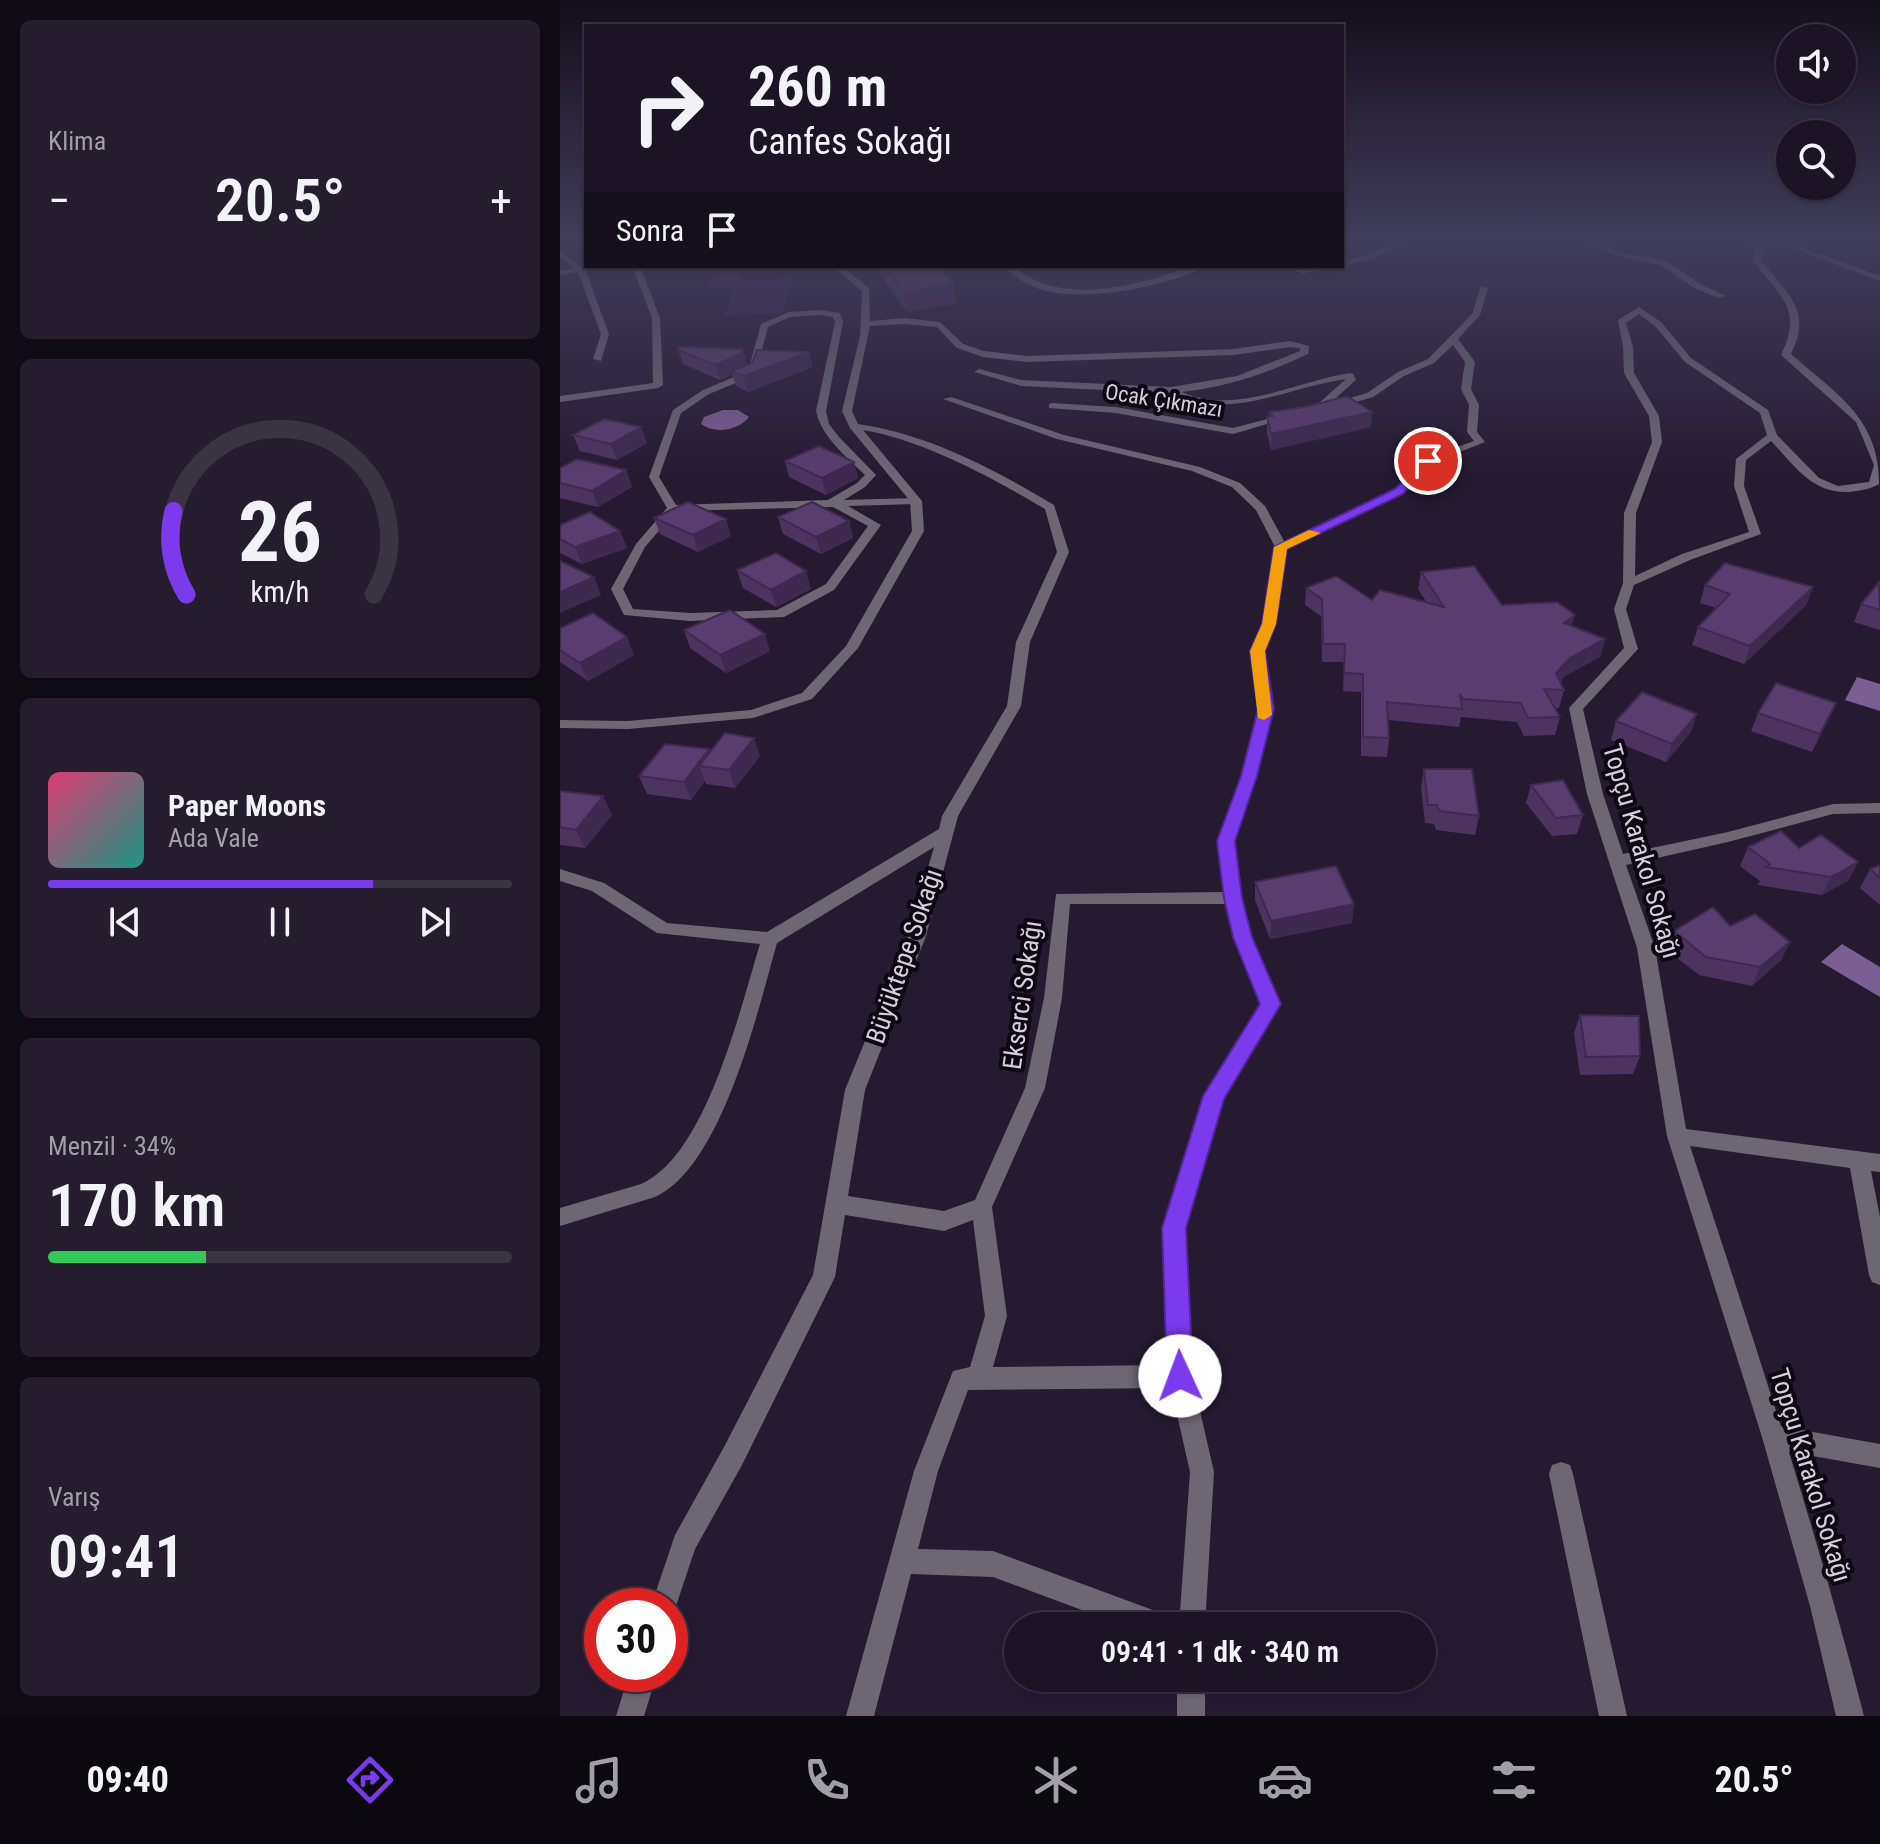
<!DOCTYPE html>
<html lang="tr">
<head>
<meta charset="utf-8">
<style>
  body { margin:0; font-family:"Roboto Condensed",sans-serif; background:#251d2d; color:#f1f3f6; height:100vh; display:flex; flex-direction:column; font-size:30px; white-space:nowrap }
  * { box-sizing:border-box; margin:0 }
  p { font-size:26px; color:#a09ea7 }
  .icon { flex:none; width:44px; height:44px; fill:none; stroke:currentColor; stroke-width:2; stroke-linecap:round; stroke-linejoin:round }
  .map { position:relative; flex:1; overflow:hidden }
  .side { display:flex; flex-direction:column; gap:20px; padding:20px; background:#0f0b14; width:560px }
  .side>* { flex:none }
  .banner { position:absolute; left:24px; top:24px; width:760px; height:244px; border-radius:0px; box-shadow:0 2px 6px #0004,0 0 0 2px #3a3342; background:#1c1425; color:#f1f3f6; overflow:hidden }
  .fabs { position:absolute; left:1216px; top:24px; display:grid; gap:16px }
  .fabs a { display:grid; place-items:center; width:80px; height:80px; border-radius:50%; background:#1c1425; box-shadow:0 2px 6px #0004,0 0 0 2px #3a3342; font-size:40px }
  .speed { position:absolute; left:24px; top:1588px; display:flex; gap:16px; font-size:40px; font-weight:700; text-align:center }
  .speed>* { display:grid; place-content:center; width:104px; height:104px; border-radius:50%; background:#1c1425; box-shadow:0 2px 6px #0004,0 0 0 2px #3a3342; line-height:1 }
  .speed .limit { border:12px solid #d22; background:#fff; color:#111 }
  .pin { position:absolute; display:grid; place-items:center; width:68px; height:68px; color:#fff; margin:-34px; border:4px solid #fff; border-radius:50%; box-shadow:0 2px 8px #0007 }
  .me { position:absolute; width:88px; margin:-44px; rotate:358deg; stroke-linejoin:round; filter:drop-shadow(0 0 6px #0008) }
  .turn { display:flex; align-items:center; gap:28px; height:168px; padding:0 32px; font-size:36px }
  .turn .icon { width:104px; height:104px; stroke-width:2.5 }
  .turn b { display:block; font-size:56px; line-height:68px }
  .then { display:flex; align-items:center; height:76px; padding:0 32px; background:#0003; gap:16px; font-size:30px }
  .big { font-size:60px; font-weight:600; line-height:1.1 }
  .side .card { flex:1; display:flex; flex-direction:column; justify-content:center; gap:12px; min-width:0; padding:0 28px; border-radius:12px; background:#251d2d }
  .side .dial { align-items:center; gap:0 }
  .dial svg { height:208px; overflow:visible; fill:none; stroke:#3a3342; stroke-width:7; stroke-linecap:round; text-anchor:middle }
  .dial text { fill:#f1f3f6; stroke:none }
  .song { display:flex; align-items:center; gap:24px }
  .cover { width:96px; height:96px; border-radius:12px; background:linear-gradient(135deg,hsl(340 70% 55%),hsl(170 70% 35%)) }
  .played { height:8px; border-radius:4px; background:linear-gradient(90deg,#7c3aed 70%,#3a3342 70%) }
  .keys { display:flex; justify-content:space-around; direction:ltr }
  .heat { display:flex; justify-content:space-between; align-items:center; font-size:44px; direction:ltr }
  .charge { height:12px; border-radius:6px; background:linear-gradient(90deg,#34c759 34%,#3a3342 0) }
  .trip { position:absolute; left:444px; top:1612px; width:432px; height:80px; border-radius:40px; background:#1c1425; box-shadow:0 2px 6px #0004,0 0 0 2px #3a3342; font-weight:600; line-height:80px; text-align:center }
  .tab-bar { display:flex; height:128px; justify-content:space-around; align-items:center; background:#0b080f; color:#a09ea7 }
  .tab-bar .icon { width:56px; height:56px }
  .tab-bar .on { color:#7c3aed }
  .tab-bar b { font-size:36px; color:#f1f3f6 }
  main { display:flex; flex:1; min-height:0 }
  .map>svg:first-child { display:block }
  .green { fill:#3b224e }
  .water { fill:#7b5e94 }
  .lines { fill:none; stroke-linecap:round; stroke-linejoin:round }
  .service { fill:#6d6673; fill-rule:evenodd }
  .minor { fill:#6d6673; fill-rule:evenodd }
  .tertiary { fill:#6d6673; fill-rule:evenodd }
  .wall { fill:#4d3460 }
  .shaded-wall { fill:#3e2a4e }
  .building { fill:#593c70; stroke:#3e2a4e; stroke-width:2 }
  .route { fill:#7c3aed; stroke:#51269a; stroke-width:2 }
  .slow { fill:#f59e0b }
  .labels { text-anchor:middle; stroke-width:8; stroke-linejoin:round; paint-order:stroke }
  .far-street-label { font-size:22px; fill:#d6cede; stroke:#0d0711 }
  .street-label { font-size:26px; fill:#d6cede; stroke:#0d0711 }
</style>
</head>
<body>
<main>
<section class="side">
<div class="card"><p>Klima</p>
<div class="heat"><a>−</a><b class="big">20.5°</b><a>+</a></div>
</div>
<div class="card dial"><svg viewBox="0 0 100 80">
<path d="M14 69A42 42 0 1 1 86 69"/>
<path d="M14 69A42 42 0 0 1 9 37" stroke="#7c3aed"/>
<text x="50" y="56" font-size="32" font-weight="700">26</text>
<text x="50" y="72" font-size="11">km/h</text>
</svg></div>
<div class="card">
<div class="song"><i class="cover"></i><div><b>Paper Moons</b><p>Ada Vale</p></div></div>
<div class="played"></div>
<div class="keys"><svg class="icon" aria-label="previous" viewBox="0 0 24 24"><path d="M18 5L8 12l10 7zM5 5v14"/></svg><svg class="icon" aria-label="pause" viewBox="0 0 24 24"><path d="M8 5v14M16 5v14"/></svg><svg class="icon" aria-label="next" viewBox="0 0 24 24"><path d="M6 5l10 7-10 7zM19 5v14"/></svg></div>
</div>
<div class="card"><p>Menzil · 34%</p><b class="big">170 km</b><div class="charge"></div></div>
<div class="card"><p>Varış</p><b class="big">09:41</b></div>
</section>
<div class="map">
<svg width="1320" height="1716" viewBox="0 0 1320 1716">
  <rect width="100%" height="100%" fill="#261a31"/>
  <path class="green" d="M183,272L178,282L232,279L222,313L164,316L175,287L147,288L155,273Z"/>
  <path class="water" d="M163,410H178L189,417C178,431 155,434 141,424L144,417Z
    M1297,677L1320,684V711L1285,700Z
    M1282,944L1320,967V997L1261,962Z"/>
  <g class="lines">
    <path class="service" d="M259,310L280,313L283,322L266,411L269,424L279,437L316,475L305,487L284,500L356,498L362,501L356,504L288,506L321,525L274,590L224,617L130,621L64,615L51,589L76,544L107,508L89,477L113,410L143,390L188,371L201,324L229,312ZM259,315L273,317L275,322L256,411C262,438 286,456 305,475L297,483L268,500L116,505L99,477L121,413L149,394L195,375L208,327L230,317ZM273,507L308,526L266,584L217,610L130,613L73,609L63,589L85,547L116,511Z"/>
    <path class="minor" d="M782,237H792L782,240Z
      M1015,237H1025L1061,252L1107,261L1140,284L1166,296L1159,298L1134,288L1101,265L1056,256Z
      M1174,237H1184L1204,246L1201,260C1227,295 1253,308 1231,354C1275,393 1320,418 1319,484C1311,489 1299,491 1289,492C1252,494 1234,465 1211,441L1186,460L1184,486L1201,534L1130,560L1074,585L1066,609L1078,649L1023,709L1043,794L1063,854L1168,832L1273,804L1320,803V813L1273,814L1168,842L1066,865L1095,948L1126,1129L1320,1154V1172L1311,1171L1320,1217V1285L1312,1282L1309,1275L1290,1168L1130,1146C1192,1335 1255,1523 1304,1716H1276L1250,1606L1202,1437L1107,1136L1077,948L1027,794L1009,708L1064,648L1054,609L1063,583L1064,513L1092,442L1089,416L1064,373L1063,347L1058,320L1079,307L1101,322L1131,358L1208,410L1217,435L1259,478L1278,486L1309,482L1314,465L1296,422L1221,355C1244,307 1219,297 1193,260L1196,247ZM1079,314L1095,326L1125,362L1200,413L1207,435L1176,459L1174,486L1189,532L1122,554L1075,576L1076,513L1102,442L1099,416L1074,373L1073,347L1066,323Z
      M1203,237H1213L1320,276V281Z
      M840,241L847,243L812,259L782,266H781L782,262L806,255Z
      M0,251L25,269L49,334L41,361L33,359L41,334L18,272L0,275V271L14,268L0,257Z
      M72,266H80L100,318L103,385L98,388L0,402V396L93,383L92,318Z
      M272,266H281L309,288L310,321L344,318L380,322L403,344L424,351L467,356L674,349L730,341L749,346L748,354C708,373 667,387 622,392C675,416 737,381 790,373L793,374L796,380L769,404L807,393L838,372L868,359L912,314L921,286L928,288L920,315L898,339L915,362L911,389L919,405L917,432L925,442L872,463L843,493L727,549L715,624L704,651L713,709L696,776L674,841L681,898L692,937L720,1004L663,1098L625,1228L632,1376L654,1472L645,1626H619L630,1472L611,1388L408,1390L378,1471L358,1549L433,1551L601,1613L610,1617L614,1626H565L433,1577L351,1574L314,1716H286L354,1471L393,1371L410,1367L425,1316L413,1220L384,1231L285,1215L275,1277L182,1465L135,1549L113,1615L110,1617V1606H91L115,1535L164,1447L253,1275L285,1090L348,936L374,847L217,943C198,1010 162,1167 95,1197L0,1226V1208L81,1184C146,1156 180,1009 200,944L97,933L32,891L0,881V869L44,883L107,923L207,932L379,829L382,816L447,706L456,642L497,552L485,509C433,478 363,440 303,430L362,501L364,531L298,648L252,699L193,718L68,729L0,728V720L68,721L191,710L242,693L286,646L352,531L350,501L290,428L282,411L300,336L302,291ZM344,324L377,327L397,348L423,357L467,362L674,355L730,347L740,348V351L677,376L611,387L461,380L419,369L414,372L461,386L609,393C672,422 723,388 786,379L752,409V413L755,414L813,397L844,376L874,363L893,345L905,362L901,389L909,405L907,432L914,441L864,459L835,489L724,541L705,506L680,483L640,467L504,435L391,397L383,399L497,439L632,471L672,487L696,510L715,547L703,624L690,651L699,709L682,776L658,841L664,892L496,894L484,998L465,1088L415,1200L384,1211L288,1196L305,1090L366,936L398,816L461,706L470,642L509,552L494,505C434,469 368,434 298,424L292,411L310,326ZM510,904H666L674,937L702,1004L644,1096L603,1228L608,1365L433,1367L447,1316L432,1207L485,1088L502,998Z
      M725,266L743,269L777,266L742,274Z
      M492,403L556,407L673,428L726,414L731,417L673,434L556,413L489,408V404Z
      M1001,1462L1010,1465L1013,1474L1067,1716H1039L989,1474L992,1465Z
      M69,1674H97L84,1716H56Z
      M617,1678H645V1716H617Z"/>
    <path class="tertiary" d="M444,266H453C492,300 549,291 596,278C613,273 628,266 645,266C610,287 526,301 486,291C469,287 456,278 444,266Z
      M1214,1425L1320,1444V1468L1214,1449L1206,1445L1202,1437L1206,1429Z"/>
  </g>
  <path class="wall" d="M315,266H378L393,284L396,304L347,312Z
    M118,350L187,365L253,367L188,392L176,386L172,374L160,380L123,364Z
    M745,407L811,427L711,450L707,433V417H709V412Z
    M13,435L87,443L57,460L20,451Z
    M225,461L294,462L298,478L266,495L229,477Z
    M0,468L66,470L72,487L38,507L0,498Z
    M218,517L289,521L293,538L261,554L223,534Z
    M94,518L171,536L138,552L100,534Z
    M0,525L60,531L67,548L22,564L0,553Z
    M177,570L251,589L216,607L183,588Z
    M861,572L942,605L1012,626L1045,639L1040,657L1005,676L1000,682L1004,690L999,708H995L1000,717L995,735L964,736L957,722L901,717L899,727L828,720L829,738L827,757L801,756V692L783,691L784,662H762L761,616L745,605L746,588L812,600L867,603L858,589Z
    M1320,582V630L1294,622L1301,604Z
    M1145,585L1253,587L1246,605L1184,664L1132,645L1138,627L1156,608L1140,603Z
    M0,628L74,655L28,681L0,662Z
    M124,630L210,651L166,673L130,648Z
    M1276,703L1252,752L1191,731L1198,713Z
    M1056,721L1131,732L1106,762L1051,740Z
    M150,752L200,756L175,788L146,784L145,781L131,800L87,794L79,776Z
    M864,769L919,816L915,835L876,830L874,824L865,823L861,788Z
    M971,785L1023,815L1017,834L992,836L966,803Z
    M0,791L52,815L25,848L0,845Z
    M1188,847L1239,848L1298,862L1288,881L1262,895L1198,885L1200,881L1180,866Z
    M1320,865V905L1300,888L1310,869Z
    M695,882L792,923L710,939L695,900Z
    M1170,926L1230,942L1221,960L1192,986L1139,975L1107,950L1114,931Z
    M1020,1015L1080,1056L1073,1074L1020,1075L1014,1033Z"/>
  <path class="shaded-wall" d="M393,284L396,304L347,312L344,292Z
    M183,349L187,364L186,369L171,371L172,374L160,380L155,365Z
    M249,352L253,367L188,392L184,376Z
    M812,412L811,427L711,450V434Z
    M81,427L87,443L57,460L51,444Z
    M294,462L298,478L266,495L262,478Z
    M66,470L72,487L38,507L32,491Z
    M166,519L171,536L138,552L133,535Z
    M289,521L293,538L261,554L256,537Z
    M60,531L67,548L22,564L15,547Z
    M246,571L251,589L216,607L211,590Z
    M34,577L41,595L0,613V592Z
    M1253,587L1246,605L1184,664L1190,646Z
    M1015,615L1010,633L1004,623Z
    M205,634L210,651L166,673L160,655Z
    M67,637L74,655L28,681L20,663Z
    M1045,639L1040,657L1005,676L992,691L996,673L1010,658Z
    M1276,703L1268,721L1252,752L1260,734Z
    M1137,714L1131,732L1106,762L1112,744Z
    M194,738L200,756L175,788L169,770Z
    M149,749L155,768L139,766L145,781L131,800L124,782Z
    M43,796L52,815L25,848L16,830Z
    M1298,862L1288,881L1262,895L1271,877Z
    M794,904L792,923L710,939L711,921Z
    M1230,942L1221,960L1192,986L1200,967Z"/>
  <path class="building" d="M325,266H378L393,284L344,292Z
    M119,347L183,349L181,354L155,365L118,350Z
    M197,350L249,352L184,376L171,371L192,363Z
    M787,396L812,412L711,434L707,417L713,416L709,412L745,407Z
    M44,419L81,427L51,444L13,435Z
    M259,446L294,462L262,478L225,461Z
    M17,459L66,470L32,491L0,483V468Z
    M128,502L166,519L133,535L94,518Z
    M252,502L289,521L256,537L218,517Z
    M30,512L60,531L15,547L0,539V525Z
    M216,553L246,571L211,590L177,570Z
    M0,561L34,577L0,592Z
    M1165,563L1253,587L1190,646L1138,627L1170,594L1145,585Z
    M914,566L942,605L997,602L1015,615L1004,623L1045,639L1010,658L996,673L1004,690L984,689L1000,717L968,718L961,703L903,699L900,694L902,709L827,702L829,738L803,737V674L784,673L785,644H763L762,599L746,588L776,576L812,600L820,590L884,607L861,572Z
    M1319,582L1320,610L1301,604Z
    M170,610L205,634L160,655L124,630Z
    M33,613L67,637L20,663L0,650V628Z
    M1216,683L1276,703L1260,734L1198,713Z
    M1082,692L1137,714L1112,744L1056,721Z
    M165,733L194,738L169,770L139,766Z
    M105,744L149,749L124,782L79,776Z
    M864,769H912L919,816L879,811L877,805H868Z
    M1003,780L1023,815L996,818L971,785Z
    M0,791L43,796L16,830L0,827Z
    M1221,831L1239,848L1261,835L1298,862L1271,877L1206,867L1210,864L1188,847Z
    M1320,865V878L1310,869Z
    M776,866L794,904L711,921L695,882Z
    M1153,907L1170,926L1195,914L1230,942L1200,967L1146,957L1114,931Z
    M1020,1015L1079,1016L1080,1056L1026,1057Z"/>
  <linearGradient id="sky" x2="0" y2="1"><stop stop-color="#150e1b"/><stop offset="0.5" stop-color="#413e5a"/><stop offset="1" stop-color="#413e5a" stop-opacity="0"/></linearGradient>
  <rect width="1320" height="477" fill="url(#sky)"/>
  <path class="route" d="M864,459L874,461L843,494L727,549L716,624L705,651L714,709L697,776L675,841L682,898L692,937L721,1004L664,1099L626,1228L633,1376L629,1386L620,1390L611,1386L607,1376L602,1228L643,1096L700,1004L673,937L664,898L657,841L681,776L698,709L690,651L702,624L714,547L835,489Z"/>
  <path class="slow" d="M749,530L761,533L727,549L716,624L705,651L712,715L704,720L698,718L690,651L702,624L714,547Z"/>
  <g class="labels">
    <g class="far-street-label">
      <text transform="translate(604 400) rotate(9)" y="8">Ocak Çıkmazı</text>
    </g>
    <g class="street-label">
      <text transform="translate(1082 851) rotate(74)" y="9">Topçu Karakol Sokağı</text>
      <text transform="translate(344 956) rotate(-71)" y="9">Büyüktepe Sokağı</text>
      <text transform="translate(462 995) rotate(-82)" y="9">Ekserci Sokağı</text>
      <text transform="translate(1251 1475) rotate(73)" y="9">Topçu Karakol Sokağı</text>
    </g>
  </g>
</svg>
<div class="fabs">
<a><svg class="icon" aria-label="sound" viewBox="0 0 24 24"><path d="M4 9h4l5-4v14l-5-4H4zM17 9q2 3 0 6"/></svg></a>
<a><svg class="icon" aria-label="search" viewBox="0 0 24 24"><circle cx="10" cy="10" r="6"/><path d="M15 15l6 6"/></svg></a>
</div>
<div class="speed"><div class="limit">30</div></div>
<div class="pin" style="left:868px;top:461px;background:#d93025"><svg class="icon" aria-label="arrive" viewBox="0 0 24 24"><path d="M6 21V4h12l-3 4 3 4H6"/></svg></div>
<svg class="me" style="left:620px;top:1376px" viewBox="-20 -20 40 40"><circle r="19" fill="#fff"/><path d="M0-13L10 11 0 6-10 11z" fill="#7c3aed"/></svg>
<div class="trip">09:41 · 1 dk · 340 m</div>
<div class="banner">
<div class="turn"><svg class="icon" aria-label="right" viewBox="0 0 24 24"><path d="M7 20v-9h11M14 6l5 5-5 5"/></svg><div><b>260 m</b>Canfes Sokağı</div></div>
<div class="then">Sonra<svg class="icon" aria-label="arrive" viewBox="0 0 24 24"><path d="M6 21V4h12l-3 4 3 4H6"/></svg></div>
</div>
</div>
</main>
<nav class="tab-bar">
<b>09:40</b>
<svg class="icon on" aria-label="directions" viewBox="0 0 24 24"><path d="M12 3l9 9-9 9-9-9zM9 14v-3h6M13 9l2 2-2 2"/></svg>
<svg class="icon" aria-label="music" viewBox="0 0 24 24"><path d="M9 18V5l10-2v13"/><circle cx="6" cy="18" r="3"/><circle cx="16" cy="16" r="3"/></svg>
<svg class="icon" aria-label="phone" viewBox="0 0 24 24"><path d="M5 4h4l2 5-3 2q2 4 5 5l2-3 5 2v4C11 20 4 13 5 4z"/></svg>
<svg class="icon" aria-label="climate" viewBox="0 0 24 24"><path d="M12 3v18M4 7l16 10M4 17L20 7"/></svg>
<svg class="icon" aria-label="car" viewBox="0 0 24 24"><path d="M5 17H2v-5l4-1 3-4h7l3 4 3 1v5h-3M9 17h6M6 11h13"/><circle cx="7" cy="17" r="2"/><circle cx="17" cy="17" r="2"/></svg>
<svg class="icon" aria-label="filters" viewBox="0 0 24 24"><path d="M4 7h16M4 17h16"/><circle cx="9" cy="7" r="2"/><circle cx="15" cy="17" r="2"/></svg>
<b>20.5°</b>
</nav>
</body>
</html>
